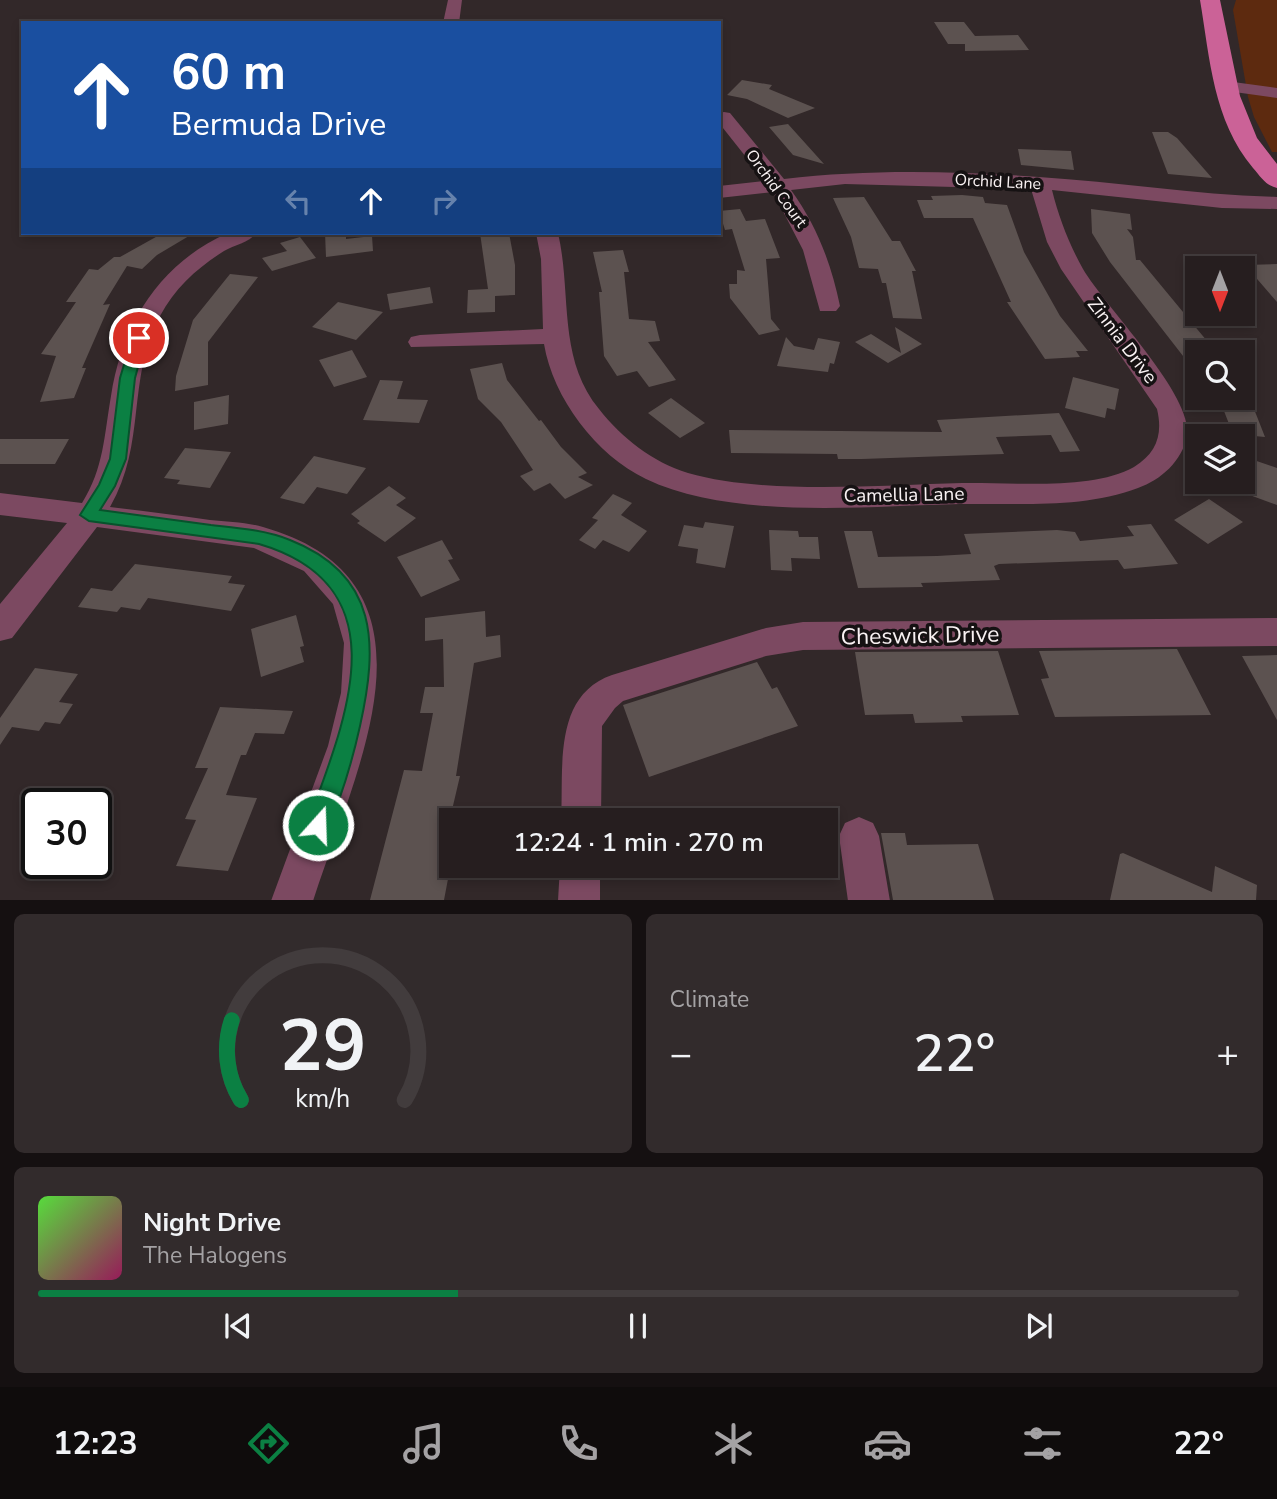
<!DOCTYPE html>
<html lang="en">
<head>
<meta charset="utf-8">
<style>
  body { margin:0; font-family:"Nunito Sans",sans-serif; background:#322b2c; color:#f1f3f6; height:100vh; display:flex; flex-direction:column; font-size:26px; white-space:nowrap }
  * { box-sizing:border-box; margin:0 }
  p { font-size:23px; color:#a4a2a4 }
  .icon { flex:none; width:38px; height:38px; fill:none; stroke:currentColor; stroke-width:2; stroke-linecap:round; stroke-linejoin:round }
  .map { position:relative; height:900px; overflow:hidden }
  .side { display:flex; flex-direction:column; gap:14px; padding:14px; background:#151011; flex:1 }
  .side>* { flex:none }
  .top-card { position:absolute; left:21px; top:21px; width:700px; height:214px; border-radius:0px; box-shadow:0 4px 10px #0003,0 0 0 2px #423c3d; background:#1a4fa0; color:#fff; overflow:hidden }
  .needle { width:46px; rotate:180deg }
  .tools { position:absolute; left:1185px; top:256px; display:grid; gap:14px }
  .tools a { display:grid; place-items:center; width:70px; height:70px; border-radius:0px; background:#261e1f; box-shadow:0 4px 10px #0003,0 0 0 2px #423c3d; font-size:35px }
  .speed { position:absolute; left:21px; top:788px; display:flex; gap:14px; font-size:35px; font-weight:700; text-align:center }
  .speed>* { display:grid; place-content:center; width:91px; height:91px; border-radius:50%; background:#261e1f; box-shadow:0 4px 10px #0003,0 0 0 2px #423c3d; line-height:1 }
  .speed .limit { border:4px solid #111; border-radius:10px; background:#fff; color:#111 }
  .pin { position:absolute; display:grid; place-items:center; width:60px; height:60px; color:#fff; margin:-30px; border:4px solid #fff; border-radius:50%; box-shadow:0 2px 7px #0007 }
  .me { position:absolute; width:77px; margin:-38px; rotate:20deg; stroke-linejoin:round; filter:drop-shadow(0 0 5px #0008) }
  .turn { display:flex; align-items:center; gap:24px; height:147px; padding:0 35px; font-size:32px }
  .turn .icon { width:91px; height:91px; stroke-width:2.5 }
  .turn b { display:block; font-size:49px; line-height:60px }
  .lanes { display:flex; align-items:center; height:66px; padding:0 35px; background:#0003; justify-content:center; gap:35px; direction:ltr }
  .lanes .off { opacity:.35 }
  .big { font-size:52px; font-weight:600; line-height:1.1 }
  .side .tile { flex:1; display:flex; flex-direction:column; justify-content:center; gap:10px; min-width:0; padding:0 24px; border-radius:10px; background:#322b2c }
  .side .dial { align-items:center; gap:0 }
  .dial svg { height:182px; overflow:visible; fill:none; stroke:#423c3d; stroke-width:7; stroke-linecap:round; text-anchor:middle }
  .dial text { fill:#f1f3f6; stroke:none }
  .song { display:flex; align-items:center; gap:21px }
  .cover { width:84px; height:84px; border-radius:10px; background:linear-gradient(135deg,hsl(110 70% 55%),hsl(330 70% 35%)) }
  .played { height:7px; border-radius:4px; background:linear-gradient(90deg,#0b8043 35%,#423c3d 35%) }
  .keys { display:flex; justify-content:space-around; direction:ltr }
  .heat { display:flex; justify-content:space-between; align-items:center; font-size:38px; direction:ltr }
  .side .tiles { flex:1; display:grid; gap:14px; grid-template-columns:1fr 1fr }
  .tile:last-child { grid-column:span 2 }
  .trip { position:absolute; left:439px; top:808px; width:399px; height:70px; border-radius:0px; background:#261e1f; box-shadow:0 4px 10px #0003,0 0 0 2px #423c3d; font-weight:600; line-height:70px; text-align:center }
  .tabs { display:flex; height:112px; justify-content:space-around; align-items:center; background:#0f0c0c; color:#a4a2a4 }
  .tabs .icon { width:49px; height:49px }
  .tabs .current { color:#0b8043 }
  .tabs b { font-size:32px; color:#f1f3f6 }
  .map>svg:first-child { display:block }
  .green { fill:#5d2a0f }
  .building { fill:#5c5250 }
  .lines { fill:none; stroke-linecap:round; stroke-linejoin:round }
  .minor { fill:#7c4961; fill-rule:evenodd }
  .major { fill:#cb6297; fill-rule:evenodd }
  .route { fill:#0b8043; stroke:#07532c; stroke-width:2 }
  .labels { text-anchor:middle; stroke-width:7; stroke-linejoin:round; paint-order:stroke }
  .far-street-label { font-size:16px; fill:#f9f2f3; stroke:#161213 }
  .street-label { font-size:19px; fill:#f9f2f3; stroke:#161213 }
  .near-street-label { font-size:23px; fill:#f9f2f3; stroke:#161213 }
</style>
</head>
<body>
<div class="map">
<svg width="1277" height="901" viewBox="0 0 1277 901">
  <rect width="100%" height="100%" fill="#322829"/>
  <path class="green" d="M1236,0H1277V152H1272L1254,117L1248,97L1233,10Z"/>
  <path class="building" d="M934,22H964L975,36L1018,35L1029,50L965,51V44H948Z
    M742,80L772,85L769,89L815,108L788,118L747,99L727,95Z
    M788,124L824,164L793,155L769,127Z
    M1152,132H1168L1177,138L1212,178L1168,174Z
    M1018,149L1071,151L1074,170L1021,165Z
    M962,195L983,197L985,203L1007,205L1024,252L1060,316L1088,351H1076L1080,357L1045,359L1007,302H1011L973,218H924L917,200H933L931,196Z
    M864,197L892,241H900L916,271H912L922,319L893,318L886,283H882L878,269L859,268L851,237L833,198Z
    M740,209L746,221L765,219L780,258L766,259L771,319L780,330L759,335L730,298L729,284H737V270L745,271L732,229L725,230L719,211Z
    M1091,209L1130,214L1132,230L1127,229L1133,237L1136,260H1140L1207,341L1197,344V374L1110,262L1092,233Z
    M163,233H194L157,255L142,269L127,266L103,305L110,304L82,368H86L74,398L40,402L56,356L41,354L76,302H66L89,269L98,270L114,257H120Z
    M325,233H346V239L372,236L373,251L326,257Z
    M480,233H509L515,265V295L495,296V312L467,313L468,290L488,289Z
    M300,237L316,258L272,271L262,258L287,251L280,243Z
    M623,250L629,272H624L629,319L655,321L660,341L648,342L676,380L649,387L637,371L617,376L604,356L599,292H602L593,252Z
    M1277,264V302L1245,265Z
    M230,274L258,277L208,342V385L175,391L176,376L193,320Z
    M430,287L433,303L390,310L387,294Z
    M338,302L383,312L356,340L312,327Z
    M895,327L922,344L888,363L855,342L871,334L901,353Z
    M786,337L794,346L814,350L818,338L840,342L834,364L830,363L828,372L777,366Z
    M352,350L367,377L334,387L319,360Z
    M502,363L507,380L539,421L541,420L561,447L587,473L578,477L593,485L565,499L550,483L534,491L520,476L533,470L501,422L478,399L470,369Z
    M1073,377L1119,389L1115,410L1107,408L1105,418L1065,408Z
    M380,380L403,381L397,399L428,400L419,423L363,420Z
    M229,395L228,424L194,430V402Z
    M671,398L705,423L680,438L648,413Z
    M1222,406L1254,409L1265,437L1233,434Z
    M1059,413L1080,451L1060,452L1051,435L996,437L1004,454L862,459H838L837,454L731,453L729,430L942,432L937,420Z
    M0,439H69L55,464H0Z
    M185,448L231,452L210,488L177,484L180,480L164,478Z
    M314,456L366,468L347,494L317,487L304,504L280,498Z
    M1242,456L1277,468V505L1236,490L1239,481H1242Z
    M389,486L406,498L396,505L416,518L385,542L357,523L360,521L351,514Z
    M613,494L632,503L621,515L647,531L629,552L603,540L595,549L579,540L598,520L592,518Z
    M1209,499L1243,522L1208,544L1174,520Z
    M705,522L734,526L725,568L696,563L698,549L678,546L684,525L703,528Z
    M1151,524L1178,564L1124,569L1118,560L999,564L994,566L1000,580L921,583L923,587L858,588L844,531H872L878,557L937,556L971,554L964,534L1057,530L1075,532L1080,541L1134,536L1127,526Z
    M769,530L798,531L799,537H818L820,559L791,558L792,571L771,570Z
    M442,540L453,559L448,560L460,580L421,597L397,557Z
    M135,564L232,576L228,583L245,585L231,611L148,598L140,610L121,607L117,612L78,607L91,588L112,591Z
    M485,611L486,637L500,635L501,657L474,663L456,776H460L452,810V858L444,900H370L404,770L422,771L433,713H420L425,687H444L443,639L425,641V618Z
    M296,615L304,646L300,647L304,662L261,677L251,629Z
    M1177,649L1211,715L1055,717L1041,679L1049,678L1039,651Z
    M998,651L1019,715L961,716L963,722L915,723L913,714L865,715L855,652Z
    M1277,655V720L1242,656Z
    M757,662L772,689L777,687L798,726L649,777L623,705Z
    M35,668L78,674L59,702L73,704L60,724L45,722L39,731L12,727L0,745V718Z
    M220,707L293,711L284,734L255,733L246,755H241L226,795L257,798L228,871L176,866L196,820L185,819L208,768H195Z
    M881,833H905L907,845L978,844L994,900H893Z
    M1123,853L1212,892L1215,866L1257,885L1256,900H1110L1120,854Z"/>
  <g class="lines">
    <path class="minor" d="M448,0H462L459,23H443Z
      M1226,81L1277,88V98L1220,90L1217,86L1220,82Z
      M724,112L730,113L784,179C868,169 953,171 1039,177C1118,182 1197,195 1277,197V209L1222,208L1052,190C1059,218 1069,244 1083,269C1106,308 1194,396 1187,436C1182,461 1161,480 1138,488C1083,509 1018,503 960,504C866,506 732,520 646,479C596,455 553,398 544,344L411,347L408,342L411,337L420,335L543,329L541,259L536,233H558C572,293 557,358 599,409C622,438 652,462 688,473C763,495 882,485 962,483C1010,482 1092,491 1134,467C1157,453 1163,434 1157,409L1061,269L1047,242L1031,189L845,184L791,190C817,226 831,263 840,306L836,311H820L803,250L773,192L719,198V186L765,181L719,123V113Z
      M228,233H256C249,243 234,245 224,251C197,268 175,288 160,316C126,380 147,443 110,507C143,511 177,515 210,520C227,522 246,522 263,527C456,582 354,772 313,901H271L328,746L341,693L344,643L333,604L304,571L254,548L97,527L12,638L0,641V604L67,523L0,515V493L82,503C104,468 104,436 111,396C122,324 160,263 228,233Z
      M1277,618V646L803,650L766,656L623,701L615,708L602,726L601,821H561C564,769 552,696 612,675L766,628L803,622Z
      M859,817L873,823L879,836L890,901H848L839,836L845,823Z
      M560,866H600V901H558Z"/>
    <path class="major" d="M1200,0H1220L1240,96L1257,138L1277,164V188C1265,185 1261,177 1253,168C1213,120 1210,59 1200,0Z"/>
  </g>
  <path class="route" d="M139,333L146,338L135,378L126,459L115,486L100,510C137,515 174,520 211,525C238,528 265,530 290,540C379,575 378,645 360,726C352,762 341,799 326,832L318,836L310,832L307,825C344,723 405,587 259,544L89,521L80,515L99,485L110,459L120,378L132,338Z"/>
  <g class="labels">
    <g class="far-street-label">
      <text transform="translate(998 181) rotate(3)" y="6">Orchid Lane</text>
      <text transform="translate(777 188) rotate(54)" y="6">Orchid Court</text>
    </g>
    <g class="street-label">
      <text transform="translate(1123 340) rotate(53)" y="7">Zinnia Drive</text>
      <text transform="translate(904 494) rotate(-1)" y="7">Camellia Lane</text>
    </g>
    <g class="near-street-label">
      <text transform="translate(920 635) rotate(-1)" y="8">Cheswick Drive</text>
    </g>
  </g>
</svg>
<div class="tools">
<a><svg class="needle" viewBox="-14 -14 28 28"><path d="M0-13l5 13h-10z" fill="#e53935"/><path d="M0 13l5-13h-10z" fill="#a4a2a4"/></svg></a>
<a><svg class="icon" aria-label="search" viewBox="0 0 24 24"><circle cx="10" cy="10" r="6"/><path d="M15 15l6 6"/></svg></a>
<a><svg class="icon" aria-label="layers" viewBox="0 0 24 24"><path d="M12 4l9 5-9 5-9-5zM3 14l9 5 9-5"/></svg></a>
</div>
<div class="speed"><div class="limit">30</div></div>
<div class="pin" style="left:139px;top:338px;background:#d93025"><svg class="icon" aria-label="arrive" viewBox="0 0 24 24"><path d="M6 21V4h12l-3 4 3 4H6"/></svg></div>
<svg class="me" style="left:318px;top:825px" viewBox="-20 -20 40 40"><circle r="17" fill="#0b8043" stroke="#fff" stroke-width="3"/><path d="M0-11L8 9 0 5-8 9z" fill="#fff"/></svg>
<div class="trip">12:24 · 1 min · 270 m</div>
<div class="top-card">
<div class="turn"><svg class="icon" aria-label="ahead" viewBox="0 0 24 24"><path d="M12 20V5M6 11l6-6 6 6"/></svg><div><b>60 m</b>Bermuda Drive</div></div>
<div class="lanes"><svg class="icon off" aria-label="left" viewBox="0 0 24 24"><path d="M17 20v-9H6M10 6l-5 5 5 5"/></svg><svg class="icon" aria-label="ahead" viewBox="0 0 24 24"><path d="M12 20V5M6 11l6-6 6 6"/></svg><svg class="icon off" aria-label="right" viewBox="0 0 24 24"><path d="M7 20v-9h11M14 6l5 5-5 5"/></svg></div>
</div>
</div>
<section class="side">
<div class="tiles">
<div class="tile dial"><svg viewBox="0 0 100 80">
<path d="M14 69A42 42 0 1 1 86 69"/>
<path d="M14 69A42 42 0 0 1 10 34" stroke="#0b8043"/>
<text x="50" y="56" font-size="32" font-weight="700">29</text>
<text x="50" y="72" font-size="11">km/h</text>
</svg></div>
<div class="tile"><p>Climate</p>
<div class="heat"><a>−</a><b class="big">22°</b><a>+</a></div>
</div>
<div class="tile">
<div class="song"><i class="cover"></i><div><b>Night Drive</b><p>The Halogens</p></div></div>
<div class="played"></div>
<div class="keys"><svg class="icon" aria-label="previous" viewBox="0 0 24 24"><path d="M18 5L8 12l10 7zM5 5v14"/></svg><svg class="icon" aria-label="pause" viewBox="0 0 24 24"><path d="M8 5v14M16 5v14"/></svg><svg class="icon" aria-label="next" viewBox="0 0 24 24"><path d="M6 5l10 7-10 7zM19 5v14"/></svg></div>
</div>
</div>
</section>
<nav class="tabs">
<b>12:23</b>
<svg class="icon current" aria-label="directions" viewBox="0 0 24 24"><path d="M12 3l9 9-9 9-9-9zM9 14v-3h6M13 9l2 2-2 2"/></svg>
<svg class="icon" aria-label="music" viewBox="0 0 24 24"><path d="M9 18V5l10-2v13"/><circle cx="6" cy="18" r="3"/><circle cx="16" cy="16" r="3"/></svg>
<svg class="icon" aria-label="phone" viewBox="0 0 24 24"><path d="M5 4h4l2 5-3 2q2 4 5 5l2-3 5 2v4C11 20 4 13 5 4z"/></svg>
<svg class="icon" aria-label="climate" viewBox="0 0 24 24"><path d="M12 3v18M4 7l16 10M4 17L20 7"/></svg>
<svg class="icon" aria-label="car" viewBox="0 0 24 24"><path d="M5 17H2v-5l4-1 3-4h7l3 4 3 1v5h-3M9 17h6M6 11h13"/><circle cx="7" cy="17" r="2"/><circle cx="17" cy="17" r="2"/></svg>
<svg class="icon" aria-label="filters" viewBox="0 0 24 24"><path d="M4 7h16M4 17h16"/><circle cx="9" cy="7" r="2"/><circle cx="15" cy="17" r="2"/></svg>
<b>22°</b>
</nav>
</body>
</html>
